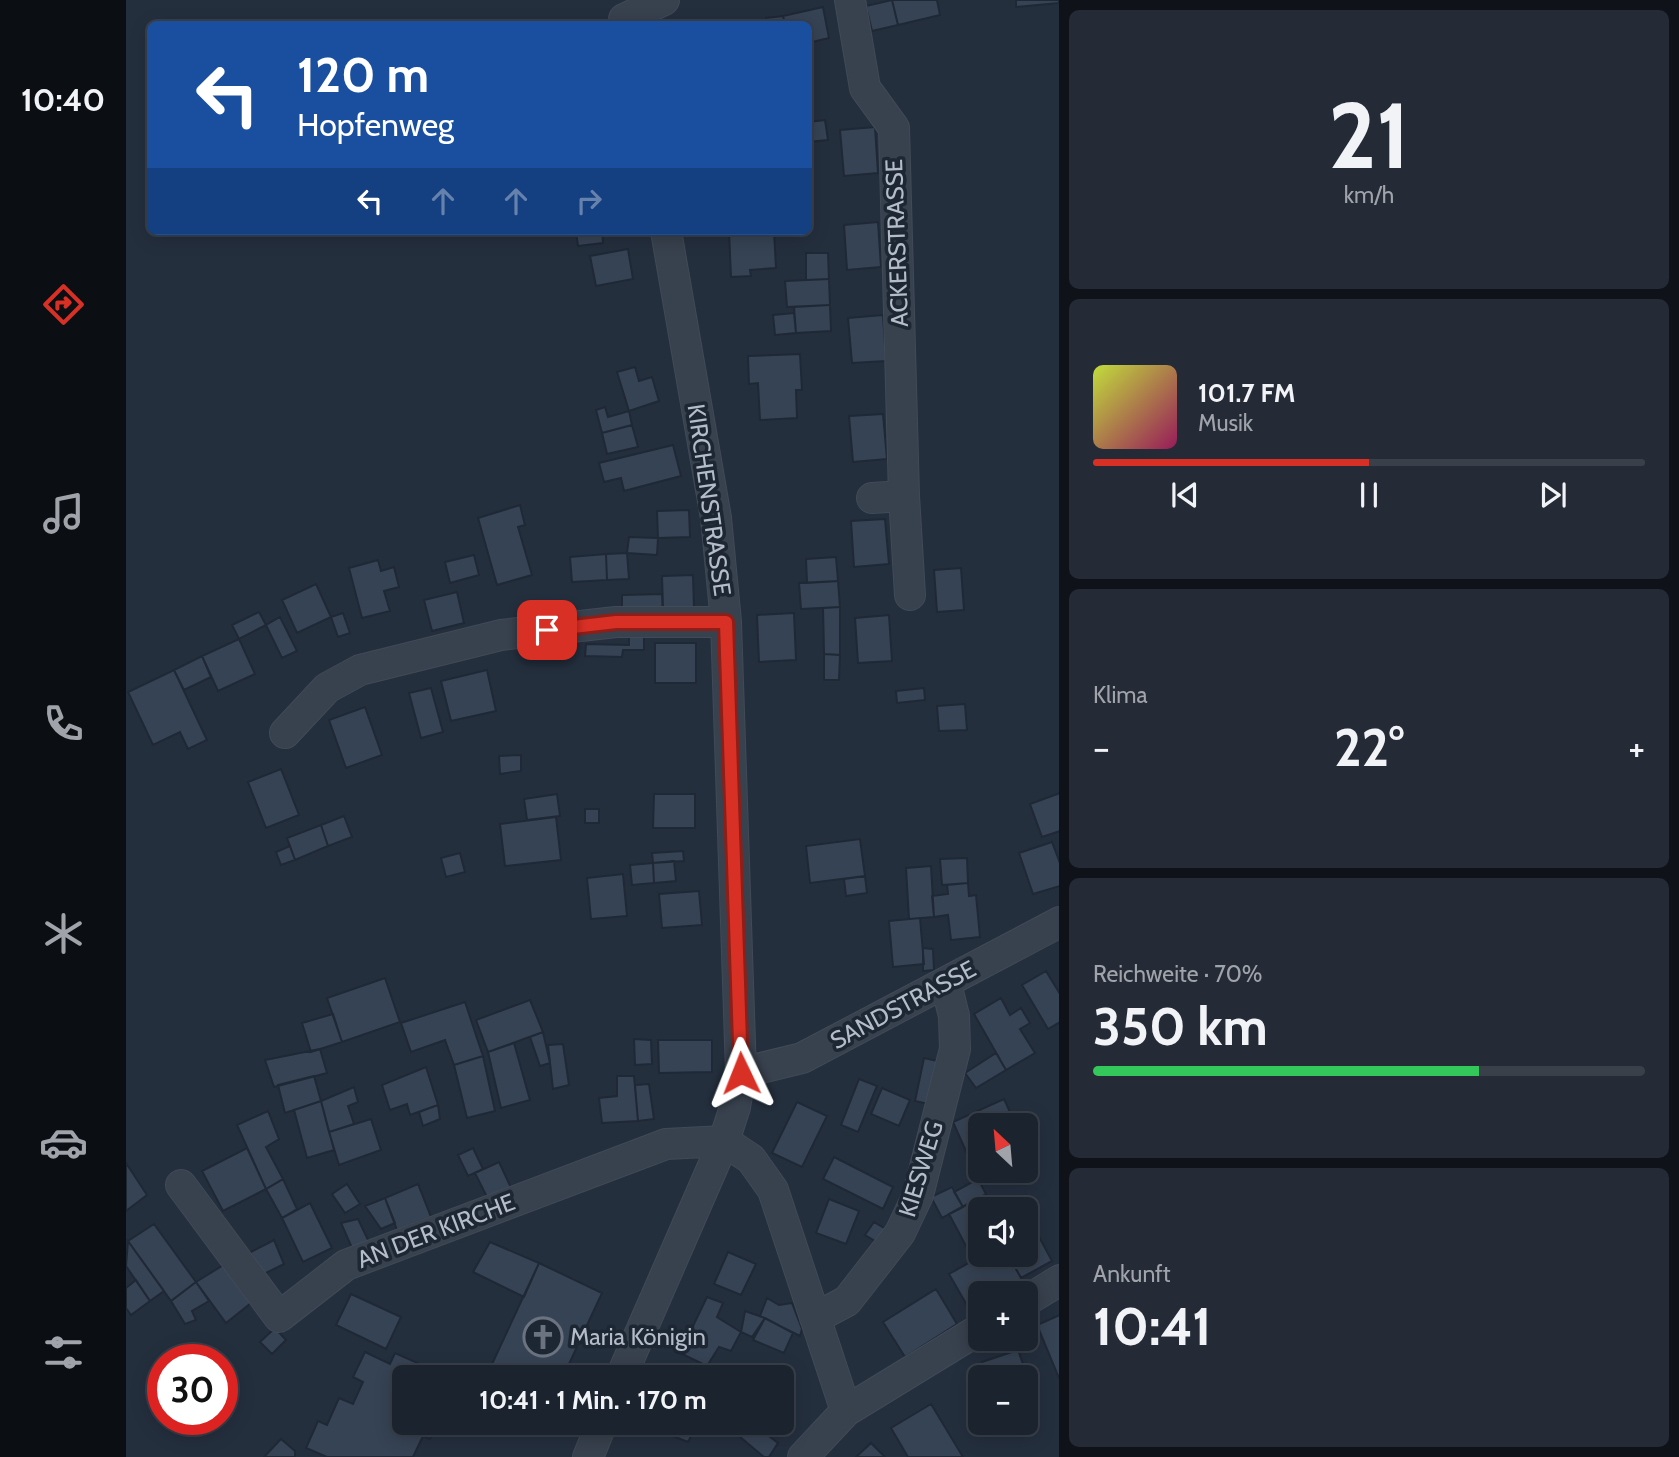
<!DOCTYPE html>
<html lang="de">
<head>
<meta charset="utf-8">
<style>
  body { margin:0; font-family:Cabin,sans-serif; background:#242b36; color:#f1f3f6; height:100vh; display:flex; flex-direction:column; font-size:26px; white-space:nowrap }
  * { box-sizing:border-box; margin:0 }
  p { font-size:23px; color:#a0a4aa }
  .icon { flex:none; width:38px; height:38px; fill:none; stroke:currentColor; stroke-width:2; stroke-linecap:round; stroke-linejoin:round }
  .map { position:relative; flex:1; overflow:hidden }
  .side { display:flex; flex-direction:column; gap:10px; padding:10px; background:#0f1319; width:620px }
  .side>* { flex:none }
  .top-card { position:absolute; left:21px; top:21px; width:665px; height:214px; border-radius:10px; box-shadow:0 4px 18px #0003,0 0 0 2px #39404a; background:#1a4fa0; color:#fff; overflow:hidden }
  .needle { width:46px; rotate:334deg }
  .buttons { position:absolute; left:842px; top:1113px; display:grid; gap:14px }
  .buttons a { display:grid; place-items:center; width:70px; height:70px; border-radius:10px; background:#1b232e; box-shadow:0 4px 18px #0003,0 0 0 2px #39404a; font-size:35px }
  .speed { position:absolute; left:21px; top:1344px; display:flex; gap:14px; font-size:35px; font-weight:700; text-align:center }
  .speed>* { display:grid; place-content:center; width:91px; height:91px; border-radius:50%; background:#1b232e; box-shadow:0 4px 18px #0003,0 0 0 2px #39404a; line-height:1 }
  .speed .limit { border:10px solid #d22; background:#fff; color:#111 }
  .pin { position:absolute; display:grid; place-items:center; width:60px; height:60px; color:#fff; margin:-30px; border-radius:14px; box-shadow:0 4px 10px #0006 }
  .me { position:absolute; width:77px; margin:-38px; rotate:358deg; stroke-linejoin:round; filter:drop-shadow(0 0 5px #0008) }
  .turn { display:flex; align-items:center; gap:24px; height:147px; padding:0 35px; font-size:32px }
  .turn .icon { width:91px; height:91px; stroke-width:2.5 }
  .turn b { display:block; font-size:49px; line-height:60px }
  .lanes { display:flex; align-items:center; height:66px; padding:0 35px; background:#0003; justify-content:center; gap:35px; direction:ltr }
  .lanes .off { opacity:.35 }
  .big { font-size:52px; font-weight:700; line-height:1.1 }
  .side .card { flex:1; display:flex; flex-direction:column; justify-content:center; gap:10px; min-width:0; padding:0 24px; border-radius:10px; background:#242b36 }
  .side .dial { align-items:center; gap:0 }
  .dial b { font-size:91px; line-height:1 }
  .song { display:flex; align-items:center; gap:21px }
  .cover { width:84px; height:84px; border-radius:10px; background:linear-gradient(135deg,hsl(70 70% 55%),hsl(330 70% 35%)) }
  .played { height:7px; border-radius:4px; background:linear-gradient(90deg,#d93025 50%,#39404a 50%) }
  .keys { display:flex; justify-content:space-around; direction:ltr }
  .heat { display:flex; justify-content:space-between; align-items:center; font-size:38px; direction:ltr }
  .charge { height:10px; border-radius:5px; background:linear-gradient(90deg,#34c759 70%,#39404a 0) }
  .trip { position:absolute; left:266px; top:1365px; width:402px; height:70px; border-radius:10px; background:#1b232e; box-shadow:0 4px 18px #0003,0 0 0 2px #39404a; font-weight:700; line-height:70px; text-align:center }
  main { display:flex; flex:1; min-height:0 }
  .tabs { display:flex; flex-direction:column; width:126px; justify-content:space-around; align-items:center; background:#0b0e12; color:#a0a4aa }
  .tabs .icon { width:49px; height:49px }
  .tabs .active { color:#d93025 }
  .tabs b { font-size:32px; color:#f1f3f6 }
  .map>svg:first-child { display:block }
  .building { fill:#364354; stroke:#1f2835; stroke-width:2 }
  .lines { fill:none; stroke-linecap:round; stroke-linejoin:round }
  .street-casing { stroke:#414a57; stroke-width:32 }
  .street { stroke:#38414e; stroke-width:30 }
  .route-casing { stroke:#8d1f18; stroke-width:18 }
  .route { stroke:#d93025; stroke-width:12 }
  .labels { text-anchor:middle; stroke-width:7; stroke-linejoin:round; paint-order:stroke }
  .street-label { font-size:24px; fill:#b4bcc9; stroke:#1d2633 }
  .poi-label { font-size:24px; fill:#b4bcc9; stroke:#1d2633; text-anchor:start }
</style>
</head>
<body>
<main>
<nav class="tabs">
<b>10:40</b>
<svg class="icon active" aria-label="directions" viewBox="0 0 24 24"><path d="M12 3l9 9-9 9-9-9zM9 14v-3h6M13 9l2 2-2 2"/></svg>
<svg class="icon" aria-label="music" viewBox="0 0 24 24"><path d="M9 18V5l10-2v13"/><circle cx="6" cy="18" r="3"/><circle cx="16" cy="16" r="3"/></svg>
<svg class="icon" aria-label="phone" viewBox="0 0 24 24"><path d="M5 4h4l2 5-3 2q2 4 5 5l2-3 5 2v4C11 20 4 13 5 4z"/></svg>
<svg class="icon" aria-label="climate" viewBox="0 0 24 24"><path d="M12 3v18M4 7l16 10M4 17L20 7"/></svg>
<svg class="icon" aria-label="car" viewBox="0 0 24 24"><path d="M5 17H2v-5l4-1 3-4h7l3 4 3 1v5h-3M9 17h6M6 11h13"/><circle cx="7" cy="17" r="2"/><circle cx="17" cy="17" r="2"/></svg>
<svg class="icon" aria-label="filters" viewBox="0 0 24 24"><path d="M4 7h16M4 17h16"/><circle cx="9" cy="7" r="2"/><circle cx="15" cy="17" r="2"/></svg>
</nav>
<div class="map">
<svg width="934" height="1457" viewBox="0 0 934 1457">
  <rect width="100%" height="100%" fill="#242f3e"/>
  <path class="building" d="M766,0H811L814,15L772,25Z
    M766,0L772,25L746,31L740,6Z
    M890,0H933V3L890,7Z
    M697,7L703,38L682,43V24H659L657,16Z
    M657,16L659,24H640V18Z
    M636,20V24H614Z
    M699,120L702,140L682,142V122Z
    M749,127L752,173L718,176L714,130Z
    M752,222L755,267L721,270L718,225Z
    M476,231L477,243L452,246L450,232Z
    M603,231H648L650,268L624,270L625,276L605,277Z
    M502,249L507,279L470,286L464,256Z
    M680,253H702L703,279L680,280Z
    M703,279L704,305L661,307L659,281Z
    M704,305L705,331L670,333L668,307Z
    M668,313L670,333L649,335L647,315Z
    M757,315L760,361L726,363L722,318Z
    M674,354L676,390H670L671,418L634,420L632,383L623,384L622,356Z
    M509,367L513,381L526,377L533,401L503,411L491,372Z
    M479,407L482,417L503,411L506,425L476,433L470,410Z
    M757,414L761,459L727,462L723,416Z
    M506,425L512,447L481,454L476,433Z
    M547,445L555,476L498,491L495,478L478,482L473,463Z
    M394,505L399,525L392,527L406,575L371,585L352,518Z
    M563,510L564,537L532,538L531,511Z
    M759,519L763,564L728,567L725,521Z
    M503,537L532,538L531,555L501,553Z
    M501,553L503,579L481,580L480,554Z
    M480,554L481,580L446,582L444,557Z
    M348,555L353,575L324,583L319,562Z
    M710,557L712,581L681,583L680,559Z
    M252,560L255,571L268,567L273,587L258,591L264,611L236,618L223,568Z
    M835,568L838,610L811,612L808,570Z
    M567,575L568,608H537L536,576Z
    M712,581L714,607L675,609L673,583Z
    M190,584L205,617L171,633L156,600Z
    M331,592L338,623L306,631L298,600Z
    M536,594L537,617L496,618V595Z
    M714,607V655L698,654L697,608Z
    M133,612L140,625L113,639L106,625Z
    M217,613L224,633L212,637L205,617Z
    M668,613L670,660L633,662L631,615Z
    M763,615L766,661L732,663L729,618Z
    M154,617L171,651L156,658L140,625Z
    M503,635L518,636V650H497L496,657L459,656L460,644L503,645Z
    M113,639L129,674L92,691L76,656Z
    M529,643H570V683H529Z
    M698,654L714,655L713,680H698Z
    M76,656L85,677L58,690L48,670Z
    M48,670L81,740L62,749L54,732L27,745L2,692Z
    M361,670L370,711L325,721L315,681Z
    M305,688L317,732L295,738L283,693Z
    M798,688L799,700L771,703L770,691Z
    M839,704L841,730L813,731L811,706Z
    M239,707L256,755L220,768L203,720Z
    M395,755V771L374,774L373,756Z
    M155,769L173,815L140,828L122,782Z
    M934,793V831L916,837L904,804Z
    M431,794L434,816L401,820L398,799Z
    M528,794H569V828H527Z
    M459,809H473V823H459Z
    M218,816L226,837L202,846L195,825Z
    M430,817L435,860L379,866L374,824Z
    M195,825L202,846L169,860L161,838Z
    M734,839L739,876L684,883L680,846Z
    M926,842L934,863V886L907,894L893,853Z
    M164,846L169,860L155,865L150,852Z
    M557,851L558,861L527,863L526,853Z
    M334,853L339,872L320,877L315,858Z
    M841,858L842,883L816,885L814,859Z
    M548,861L550,881L528,883L527,863Z
    M527,863L528,883L506,885L504,865Z
    M805,866L808,917L783,919L780,868Z
    M497,874L501,916L465,919L461,878Z
    M739,876L741,893L720,896L718,879Z
    M842,883L843,896L850,895L854,937L825,940L822,915L808,917L806,896L822,894L821,885Z
    M573,891L576,925L536,928L533,894Z
    M794,918L798,964L767,967L763,921Z
    M797,948L807,949L808,970L797,971Z
    M920,971L934,994V1022L922,1029L896,985Z
    M259,978L274,1022L216,1042L201,998Z
    M875,998L884,1015L895,1008L904,1023L894,1029L909,1053L880,1070L848,1014Z
    M404,1000L417,1032L362,1052L350,1020Z
    M339,1002L357,1056L328,1065L319,1040L285,1052L275,1023Z
    M207,1014L216,1042L185,1052L176,1023Z
    M417,1032L424,1063L414,1066L404,1037Z
    M508,1039L525,1040L526,1064L509,1065Z
    M532,1040H586V1072L533,1073Z
    M388,1043L404,1100L375,1108L362,1052Z
    M437,1044L443,1085L427,1089L422,1045Z
    M194,1049L201,1073L148,1087L139,1060Z
    M870,1053L880,1070L850,1088L839,1073Z
    M357,1056L369,1111L341,1118L328,1065Z
    M798,1058L816,1062L807,1105L789,1101Z
    M300,1067L312,1105L284,1115L281,1104L264,1110L256,1085Z
    M188,1076L195,1101L159,1113L152,1085Z
    M491,1076H508L512,1121L476,1123L473,1098L491,1096Z
    M733,1079L751,1086L732,1132L715,1125Z
    M523,1084L528,1119L512,1121L509,1085Z
    M228,1087L232,1102L222,1106L228,1124L203,1132L195,1101Z
    M756,1088L784,1100L773,1126L745,1114Z
    M878,1099L890,1125H854V1154L843,1158L827,1122Z
    M195,1101L208,1150L181,1158L168,1110Z
    M671,1102L701,1116L676,1167L646,1153Z
    M312,1105L314,1119L297,1126L293,1112Z
    M142,1111L153,1139L140,1147L157,1179L140,1189L111,1125Z
    M245,1119L255,1150L213,1165L203,1132Z
    M121,1148L140,1189L97,1211L76,1171Z
    M347,1148L357,1169L342,1176L332,1155Z
    M708,1157L767,1187L757,1209L697,1179Z
    M373,1162L386,1190L363,1201L349,1173Z
    M0,1163L21,1195L0,1211Z
    M157,1179L171,1209L156,1218L140,1189Z
    M852,1179L860,1194L837,1207L828,1192Z
    M221,1184L234,1204L219,1213L206,1194Z
    M292,1184L305,1217L271,1230L259,1198Z
    M826,1187L837,1207L816,1218L805,1197Z
    M860,1194L868,1209H854V1239L840,1246L823,1214Z
    M259,1198L269,1223L255,1229L239,1206Z
    M703,1199L733,1211L720,1244L690,1233Z
    M184,1203L206,1248L177,1262L156,1218Z
    M232,1219L243,1242L226,1248L215,1223Z
    M748,1222L763,1231L754,1244L739,1235Z
    M28,1224L70,1282L45,1301L2,1241Z
    M910,1231L926,1261L895,1278L882,1255H900V1237Z
    M148,1240L158,1264L132,1277L119,1255Z
    M2,1241L38,1291L24,1301L0,1266Z
    M364,1242L413,1263L398,1297L347,1272Z
    M602,1252L630,1264L615,1295L588,1284Z
    M857,1255H882L898,1283L881,1293H854V1309L846,1314L823,1274Z
    M413,1263L476,1293L437,1377H360Z
    M99,1264L125,1303L100,1323L70,1282Z
    M10,1280L24,1301L5,1315L0,1308V1288Z
    M70,1282L83,1301L66,1311L70,1320L59,1324L45,1301Z
    M810,1289L831,1324L779,1357L757,1322Z
    M225,1294L275,1317L260,1349L210,1325Z
    M581,1297L597,1303L591,1317L615,1332L605,1351L593,1347L581,1366L554,1353Z
    M641,1298L653,1305L666,1303L676,1329L674,1336L634,1316Z
    M619,1311L639,1318L626,1337L615,1332Z
    M934,1315V1378H933L911,1325Z
    M639,1318L667,1333L658,1353L627,1340Z
    M149,1328L160,1340L146,1354L134,1342Z
    M892,1350L911,1404L900,1408V1377H861L856,1362Z
    M239,1352L264,1364L269,1353L312,1372L310,1377H278V1423H312L304,1439L297,1436L287,1457H201L180,1448L192,1421L201,1425L213,1398L227,1404L237,1382L227,1377Z
    M805,1404L837,1457H782L765,1428Z
    M526,1423H572L562,1442L524,1427Z
    M615,1423H626L652,1443L643,1457H638L607,1431Z
    M155,1439L169,1451V1457H138Z
    M745,1443L759,1457H730Z"/>
  <g class="lines">
    <g class="street-casing">
      <path id="street" d="M724,0L739,88L768,128L778,496L784,595
        M498,19L538,0
        M746,498L778,496
        M159,733L201,688L234,670L375,635L490,622H600
        M615,1073L676,1058L934,922
        M55,1185L153,1317L220,1265L540,1144L598,1141L625,1159L647,1190L720,1411
        M900,1301L934,1280
        M689,1318L721,1301L774,1233L792,1195L829,1049L828,1016L820,984
        M495,1377L598,1141L609,1107L615,1073L600,622L590,518L540,231
        M462,1457L476,1423
        M677,1457L720,1411L854,1329"/>
    </g>
    <use href="#street" class="street"/>
  </g>
  <g class="lines">
    <g class="route-casing">
      <path id="route" d="M421,630L490,622H600L615,1073"/>
    </g>
    <use href="#route" class="route"/>
  </g>
  <defs>
    <g id="church-ring" transform="scale(2.0125)"><circle r="9.5" fill="#1d2633" stroke="#6b7280" stroke-width="1.5"/><path d="M-1.2-6h2.4v3.5h3.3v2.4h-3.3V6h-2.4V-.1h-3.3v-2.4h3.3Z" fill="#6b7280"/></g>
  </defs>
  <g fill-rule="evenodd">
    <use href="#church-ring" x="417" y="1337"/>
  </g>
  <g class="labels">
    <g class="street-label">
      <text transform="translate(771 243) rotate(-92)" y="8">ACKERSTRASSE</text>
      <text transform="translate(583 500) rotate(82)" y="8">KIRCHENSTRASSE</text>
      <text transform="translate(777 1005) rotate(-28)" y="8">SANDSTRASSE</text>
      <text transform="translate(795 1169) rotate(-73)" y="8">KIESWEG</text>
      <text transform="translate(310 1231) rotate(-21)" y="8">AN DER KIRCHE</text>
    </g>
    <g class="poi-label">
      <text x="444" y="1345">Maria Königin</text>
    </g>
  </g>
</svg>
<div class="buttons">
<a><svg class="needle" viewBox="-14 -14 28 28"><path d="M0-13l5 13h-10z" fill="#e53935"/><path d="M0 13l5-13h-10z" fill="#a0a4aa"/></svg></a>
<a><svg class="icon" aria-label="sound" viewBox="0 0 24 24"><path d="M4 9h4l5-4v14l-5-4H4zM17 9q2 3 0 6"/></svg></a>
<a>+</a>
<a>−</a>
</div>
<div class="speed"><div class="limit">30</div></div>
<div class="pin" style="left:421px;top:630px;background:#d93025"><svg class="icon" aria-label="arrive" viewBox="0 0 24 24"><path d="M6 21V4h12l-3 4 3 4H6"/></svg></div>
<svg class="me" style="left:615px;top:1073px" viewBox="-20 -20 40 40"><path d="M0-17L14 15 0 8-14 15z" fill="#d93025" stroke="#fff" stroke-width="4"/></svg>
<div class="trip">10:41 · 1 Min. · 170 m</div>
<div class="top-card">
<div class="turn"><svg class="icon" aria-label="left" viewBox="0 0 24 24"><path d="M17 20v-9H6M10 6l-5 5 5 5"/></svg><div><b>120 m</b>Hopfenweg</div></div>
<div class="lanes"><svg class="icon" aria-label="left" viewBox="0 0 24 24"><path d="M17 20v-9H6M10 6l-5 5 5 5"/></svg><svg class="icon off" aria-label="ahead" viewBox="0 0 24 24"><path d="M12 20V5M6 11l6-6 6 6"/></svg><svg class="icon off" aria-label="ahead" viewBox="0 0 24 24"><path d="M12 20V5M6 11l6-6 6 6"/></svg><svg class="icon off" aria-label="right" viewBox="0 0 24 24"><path d="M7 20v-9h11M14 6l5 5-5 5"/></svg></div>
</div>
</div>
<section class="side">
<div class="card dial"><b>21</b><p>km/h</p></div>
<div class="card">
<div class="song"><i class="cover"></i><div><b>101.7 FM</b><p>Musik</p></div></div>
<div class="played"></div>
<div class="keys"><svg class="icon" aria-label="previous" viewBox="0 0 24 24"><path d="M18 5L8 12l10 7zM5 5v14"/></svg><svg class="icon" aria-label="pause" viewBox="0 0 24 24"><path d="M8 5v14M16 5v14"/></svg><svg class="icon" aria-label="next" viewBox="0 0 24 24"><path d="M6 5l10 7-10 7zM19 5v14"/></svg></div>
</div>
<div class="card"><p>Klima</p>
<div class="heat"><a>−</a><b class="big">22°</b><a>+</a></div>
</div>
<div class="card"><p>Reichweite · 70%</p><b class="big">350 km</b><div class="charge"></div></div>
<div class="card"><p>Ankunft</p><b class="big">10:41</b></div>
</section>
</main>
</body>
</html>
